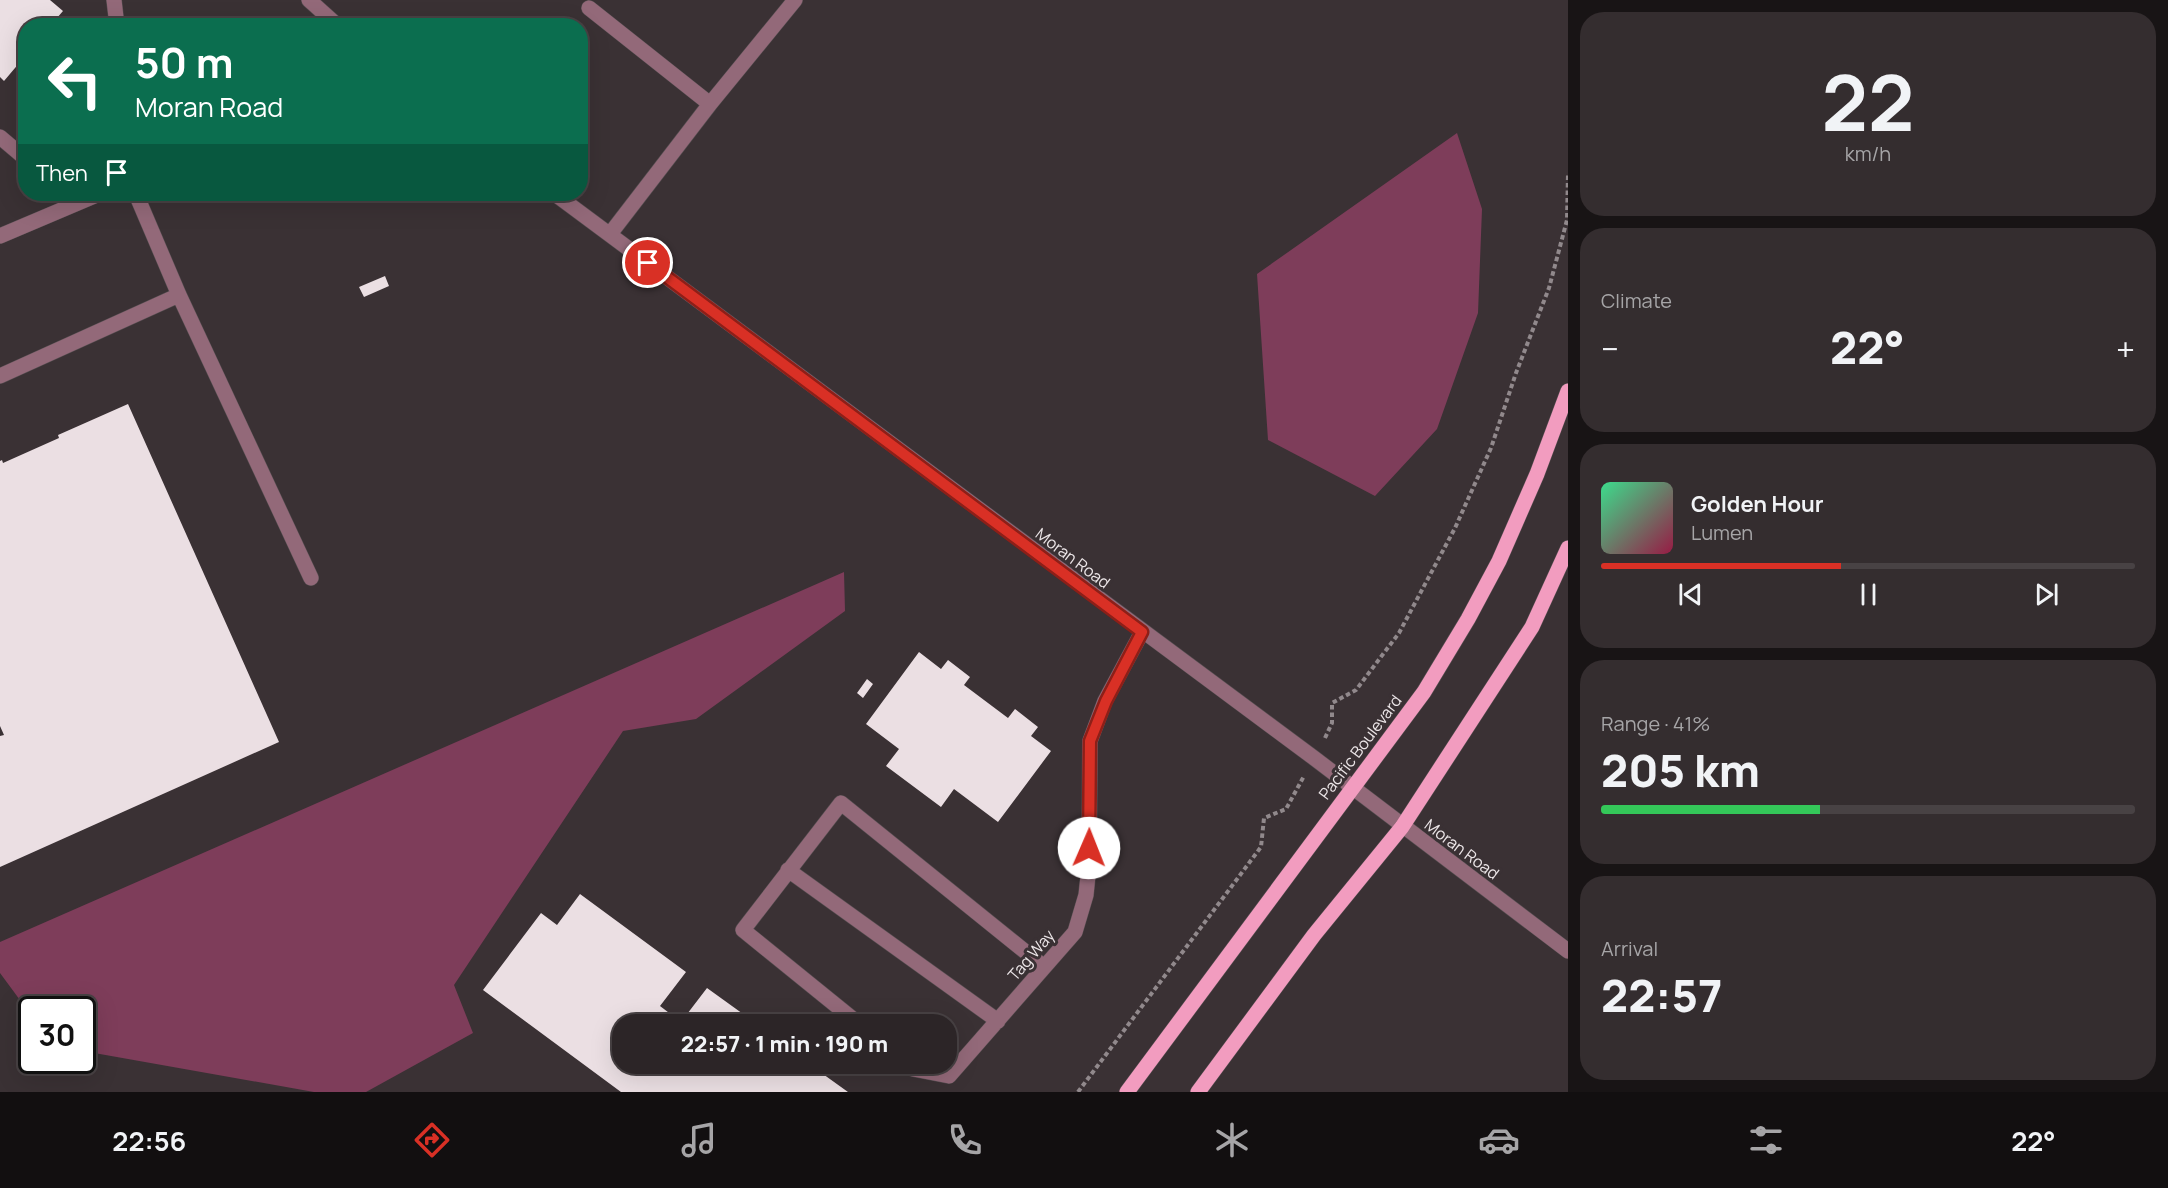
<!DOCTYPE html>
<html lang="en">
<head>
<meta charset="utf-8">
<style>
  body { margin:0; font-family:Manrope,sans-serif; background:#342d2f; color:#f1f3f6; height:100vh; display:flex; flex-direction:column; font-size:22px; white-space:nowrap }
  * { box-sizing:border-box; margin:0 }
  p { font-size:20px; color:#a6a5a7 }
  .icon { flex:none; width:33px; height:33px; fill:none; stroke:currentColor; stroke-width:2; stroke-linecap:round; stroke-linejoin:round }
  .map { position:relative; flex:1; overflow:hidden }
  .drawer { display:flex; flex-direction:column; gap:12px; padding:12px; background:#181415; width:600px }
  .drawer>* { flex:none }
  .guide { position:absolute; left:18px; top:18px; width:570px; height:183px; border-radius:24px; box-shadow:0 6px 24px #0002,0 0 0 2px #484244; background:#0b6e4f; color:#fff; overflow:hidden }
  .speed { position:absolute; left:18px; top:996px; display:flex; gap:12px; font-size:30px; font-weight:700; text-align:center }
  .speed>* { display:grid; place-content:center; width:78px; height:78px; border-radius:50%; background:#2c2527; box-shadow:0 6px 24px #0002,0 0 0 2px #484244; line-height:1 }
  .speed .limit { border:3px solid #111; border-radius:9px; background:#fff; color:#111 }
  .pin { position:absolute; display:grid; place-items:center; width:51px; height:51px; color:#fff; margin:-26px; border:3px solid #fff; border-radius:50%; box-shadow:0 2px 6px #0007 }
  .me { position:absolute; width:66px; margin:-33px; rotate:1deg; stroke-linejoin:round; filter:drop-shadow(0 0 4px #0008) }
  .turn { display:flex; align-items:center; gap:21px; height:126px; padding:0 18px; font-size:27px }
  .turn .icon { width:78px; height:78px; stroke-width:2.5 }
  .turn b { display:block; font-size:42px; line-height:51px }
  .then { display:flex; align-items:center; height:57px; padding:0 18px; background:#0003; gap:12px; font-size:22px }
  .big { font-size:45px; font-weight:800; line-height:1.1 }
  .drawer .card { flex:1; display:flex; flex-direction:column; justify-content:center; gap:9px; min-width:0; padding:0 21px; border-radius:24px; background:#342d2f }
  .drawer .dial { align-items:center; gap:0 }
  .dial b { font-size:78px; line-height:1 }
  .song { display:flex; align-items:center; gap:18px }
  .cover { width:72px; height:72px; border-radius:9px; background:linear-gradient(135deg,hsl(150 70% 55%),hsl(340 70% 35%)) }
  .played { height:6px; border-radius:3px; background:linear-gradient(90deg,#d93025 45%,#484244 45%) }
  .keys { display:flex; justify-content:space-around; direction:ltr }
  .heat { display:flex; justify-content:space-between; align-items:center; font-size:33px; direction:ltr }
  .charge { height:9px; border-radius:4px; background:linear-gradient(90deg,#34c759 41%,#484244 0) }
  .trip { position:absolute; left:612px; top:1014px; width:345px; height:60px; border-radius:24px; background:#2c2527; box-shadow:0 6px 24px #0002,0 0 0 2px #484244; font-weight:800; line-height:60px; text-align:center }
  .tab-bar { display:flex; height:96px; justify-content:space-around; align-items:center; background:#120f10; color:#a6a5a7 }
  .tab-bar .icon { width:42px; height:42px }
  .tab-bar .active { color:#d93025 }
  .tab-bar b { font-size:27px; color:#f1f3f6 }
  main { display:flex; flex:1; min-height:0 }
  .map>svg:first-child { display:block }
  .green { fill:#7e3d5a }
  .building { fill:#ebdfe3 }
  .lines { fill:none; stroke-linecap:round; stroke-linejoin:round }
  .minor-casing { stroke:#564e51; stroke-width:16 }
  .major-casing { stroke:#564e51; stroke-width:16 }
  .path { stroke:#91898c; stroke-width:4; stroke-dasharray:4.5 3; stroke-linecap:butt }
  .minor { stroke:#936979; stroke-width:15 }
  .major { stroke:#f29cbf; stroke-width:15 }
  .route-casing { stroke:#8d1f18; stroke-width:15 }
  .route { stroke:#d93025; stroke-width:10 }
  .labels { text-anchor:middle; stroke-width:6; stroke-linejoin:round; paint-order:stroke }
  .street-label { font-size:16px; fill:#ece6e8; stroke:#3a3134 }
</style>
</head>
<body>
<main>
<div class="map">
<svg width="1568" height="1092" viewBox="0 0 1568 1092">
  <rect width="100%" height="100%" fill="#3a3134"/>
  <path class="green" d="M1457,133L1482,209L1478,313L1437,429L1375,496L1268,440L1257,274Z
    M844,572L845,611L696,719L623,731L454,985L473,1033L366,1092H314L83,1051L82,1010H32L31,1015L0,973V942Z"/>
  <path class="building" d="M0,0H50L63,11L50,26H26V55L4,81L0,77Z
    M385,276L389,286L364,297L359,287Z
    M128,404L279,742L0,867V736L4,735L0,726V461L2,460L3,463L59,438L58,435Z
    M919,652L941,669L948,660L970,677L964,685L1008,718L1015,709L1038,727L1031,736L1051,751L998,822L954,789L941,807L886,766L899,749L866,724Z
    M867,679L873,684L863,698L857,693Z
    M580,894L686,972L660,1006L681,1022L707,988L757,1024H622V1064H809L848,1092H621L483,990L541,913L557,925Z"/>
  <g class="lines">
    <g class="minor-casing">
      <path id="minor" d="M114,0L117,26
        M309,0L338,26
        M589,8L710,104
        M0,137L26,159
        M63,194L75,204
        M136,194L179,295L311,578
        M555,194L1314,758L1568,951
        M610,234L710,104L795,0
        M0,236L99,194
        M0,376L179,295
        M788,870L998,1021
        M859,1024L743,930L841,803L1043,966
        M906,1064L913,1069L949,1076L1075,932L1086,895L1089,866L1090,741L1105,701L1142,632"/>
    </g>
    <g class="major-casing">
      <path id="major" d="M1127,1092L1424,692L1468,619L1499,561L1537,474L1568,391
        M1198,1092L1314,935L1402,827L1532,627L1568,548"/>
    </g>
    <path class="path" d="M1325,738L1332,723V703L1356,690L1399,633L1455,528L1491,448L1516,373L1549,288L1567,220L1568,174
      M1078,1092L1261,847L1264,818L1286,809L1304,776"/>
    <use href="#minor" class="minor"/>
    <use href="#major" class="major"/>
  </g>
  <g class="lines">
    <g class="route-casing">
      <path id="route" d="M648,263L1142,632L1106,701L1090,741L1089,848"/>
    </g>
    <use href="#route" class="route"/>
  </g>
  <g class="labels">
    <g class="street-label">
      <text transform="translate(1073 558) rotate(37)" y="6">Moran Road</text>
      <text transform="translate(1360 747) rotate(-53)" y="6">Pacific Boulevard</text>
      <text transform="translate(1462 849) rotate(37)" y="6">Moran Road</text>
      <text transform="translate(1031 955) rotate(-49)" y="6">Tag Way</text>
    </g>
  </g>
</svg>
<div class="speed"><div class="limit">30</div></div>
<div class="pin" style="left:648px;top:263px;background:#d93025"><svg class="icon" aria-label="arrive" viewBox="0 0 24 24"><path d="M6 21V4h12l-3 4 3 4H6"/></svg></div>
<svg class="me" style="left:1089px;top:848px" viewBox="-20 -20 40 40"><circle r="19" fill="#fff"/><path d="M0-13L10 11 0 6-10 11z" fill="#d93025"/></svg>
<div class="trip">22:57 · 1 min · 190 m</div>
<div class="guide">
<div class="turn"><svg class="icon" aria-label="left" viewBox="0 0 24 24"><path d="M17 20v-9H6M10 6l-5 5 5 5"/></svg><div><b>50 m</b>Moran Road</div></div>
<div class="then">Then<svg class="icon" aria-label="arrive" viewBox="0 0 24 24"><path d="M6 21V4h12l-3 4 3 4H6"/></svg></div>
</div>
</div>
<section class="drawer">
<div class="card dial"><b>22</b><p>km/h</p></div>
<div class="card"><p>Climate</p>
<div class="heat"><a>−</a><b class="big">22°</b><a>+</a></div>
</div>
<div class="card">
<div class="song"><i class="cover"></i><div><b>Golden Hour</b><p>Lumen</p></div></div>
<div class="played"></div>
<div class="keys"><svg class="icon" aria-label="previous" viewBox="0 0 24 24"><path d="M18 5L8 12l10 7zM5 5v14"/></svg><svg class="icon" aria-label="pause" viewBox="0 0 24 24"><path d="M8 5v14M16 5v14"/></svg><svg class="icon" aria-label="next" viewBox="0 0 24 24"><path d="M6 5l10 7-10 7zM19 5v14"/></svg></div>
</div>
<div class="card"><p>Range · 41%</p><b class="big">205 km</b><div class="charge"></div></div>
<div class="card"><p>Arrival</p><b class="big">22:57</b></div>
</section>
</main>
<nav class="tab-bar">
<b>22:56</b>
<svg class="icon active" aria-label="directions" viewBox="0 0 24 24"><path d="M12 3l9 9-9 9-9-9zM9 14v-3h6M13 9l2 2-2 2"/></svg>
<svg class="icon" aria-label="music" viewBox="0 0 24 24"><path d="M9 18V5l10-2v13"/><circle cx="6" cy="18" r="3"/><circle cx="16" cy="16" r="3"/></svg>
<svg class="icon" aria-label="phone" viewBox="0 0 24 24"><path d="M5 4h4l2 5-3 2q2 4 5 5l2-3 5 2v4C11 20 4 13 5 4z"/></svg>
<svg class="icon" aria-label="climate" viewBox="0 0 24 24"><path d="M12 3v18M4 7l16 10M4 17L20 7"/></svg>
<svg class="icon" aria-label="car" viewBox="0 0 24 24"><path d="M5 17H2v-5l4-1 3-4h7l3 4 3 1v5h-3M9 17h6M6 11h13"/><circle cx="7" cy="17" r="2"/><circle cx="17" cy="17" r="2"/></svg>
<svg class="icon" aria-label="filters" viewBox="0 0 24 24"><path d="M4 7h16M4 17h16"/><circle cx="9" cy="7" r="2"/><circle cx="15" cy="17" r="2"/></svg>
<b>22°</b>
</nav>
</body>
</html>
